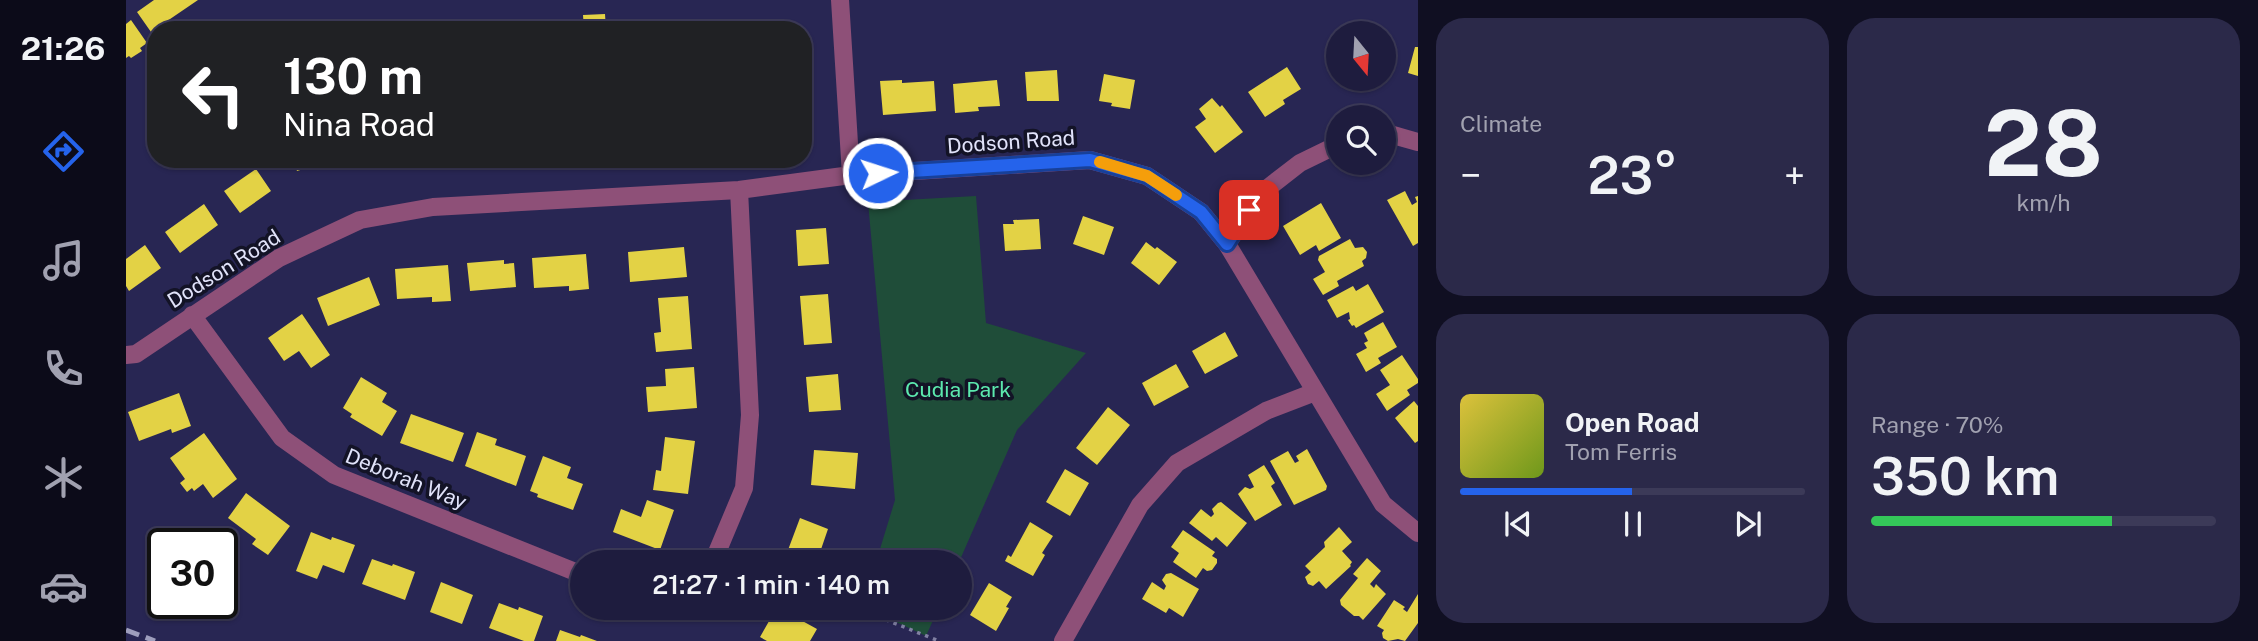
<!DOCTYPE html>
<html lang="en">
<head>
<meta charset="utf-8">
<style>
  body { margin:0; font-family:"Public Sans",sans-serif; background:#2b2949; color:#f1f3f6; height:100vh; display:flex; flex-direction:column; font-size:26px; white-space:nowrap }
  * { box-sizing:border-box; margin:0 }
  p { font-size:23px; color:#a1a1b0 }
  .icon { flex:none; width:38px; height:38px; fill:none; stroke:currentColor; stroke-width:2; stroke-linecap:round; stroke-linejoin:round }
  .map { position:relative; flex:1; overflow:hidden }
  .side { display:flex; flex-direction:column; gap:18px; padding:18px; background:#100f22; width:840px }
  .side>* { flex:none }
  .hud { position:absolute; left:21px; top:21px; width:665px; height:147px; border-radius:28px; box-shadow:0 2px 5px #0004,0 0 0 2px #3c3a58; background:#202124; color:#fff; overflow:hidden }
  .needle { width:46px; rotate:162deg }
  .fabs { position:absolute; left:1200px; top:21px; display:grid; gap:14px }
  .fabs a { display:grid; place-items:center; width:70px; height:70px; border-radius:50%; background:#1e1c3e; box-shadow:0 2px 5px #0004,0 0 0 2px #3c3a58; font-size:35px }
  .speed { position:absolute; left:21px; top:528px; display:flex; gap:14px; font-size:35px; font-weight:700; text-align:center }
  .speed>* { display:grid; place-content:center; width:91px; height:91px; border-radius:50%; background:#1e1c3e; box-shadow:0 2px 5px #0004,0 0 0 2px #3c3a58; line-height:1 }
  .speed .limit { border:4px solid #111; border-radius:10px; background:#fff; color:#111 }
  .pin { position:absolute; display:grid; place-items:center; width:60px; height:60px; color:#fff; margin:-30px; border-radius:14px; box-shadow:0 4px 10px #0006 }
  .me { position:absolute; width:77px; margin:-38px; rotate:86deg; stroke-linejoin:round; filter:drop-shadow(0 0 5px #0008) }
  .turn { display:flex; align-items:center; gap:24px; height:147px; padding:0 21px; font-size:32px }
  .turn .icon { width:91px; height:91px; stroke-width:2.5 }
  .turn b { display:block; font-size:49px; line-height:60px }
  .big { font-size:52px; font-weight:600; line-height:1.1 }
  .side .tile { flex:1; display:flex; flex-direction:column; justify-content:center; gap:10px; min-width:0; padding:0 24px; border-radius:28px; background:#2b2949 }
  .side .dial { align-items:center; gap:0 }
  .dial b { font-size:91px; line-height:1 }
  .song { display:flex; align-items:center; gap:21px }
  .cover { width:84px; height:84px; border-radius:10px; background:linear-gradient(135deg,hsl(50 70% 55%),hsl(80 70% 35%)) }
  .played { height:7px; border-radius:4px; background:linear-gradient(90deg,#2563eb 50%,#3c3a58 50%) }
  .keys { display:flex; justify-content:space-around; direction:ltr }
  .heat { display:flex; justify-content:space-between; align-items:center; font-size:38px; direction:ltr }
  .charge { height:10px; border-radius:5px; background:linear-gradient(90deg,#34c759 70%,#3c3a58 0) }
  .side .tiles { flex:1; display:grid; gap:18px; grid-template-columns:repeat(2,1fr) }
  .trip { position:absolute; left:444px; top:550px; width:402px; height:70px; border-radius:35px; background:#1e1c3e; box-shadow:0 2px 5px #0004,0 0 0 2px #3c3a58; font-weight:600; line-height:70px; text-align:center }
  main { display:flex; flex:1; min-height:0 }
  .tabs { display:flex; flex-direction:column; width:126px; justify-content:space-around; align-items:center; background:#0c0b19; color:#a1a1b0 }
  .tabs .icon { width:49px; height:49px }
  .tabs .current { color:#2563eb }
  .tabs b { font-size:32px; color:#f1f3f6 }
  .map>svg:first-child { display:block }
  .green { fill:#1f4d39 }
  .building { fill:#e3d245 }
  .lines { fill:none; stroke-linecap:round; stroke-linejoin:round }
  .path { stroke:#8180a3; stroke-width:3.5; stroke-dasharray:3.5 5; stroke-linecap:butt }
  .minor { stroke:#8e5078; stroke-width:18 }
  .rail { stroke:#9e9ebd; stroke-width:5; stroke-dasharray:14 7; stroke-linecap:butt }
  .route-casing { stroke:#184099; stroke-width:18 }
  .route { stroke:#2563eb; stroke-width:12 }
  .slow { stroke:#f59e0b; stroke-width:12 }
  .labels { text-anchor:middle; stroke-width:7; stroke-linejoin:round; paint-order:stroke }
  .street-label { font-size:21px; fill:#e1e3fa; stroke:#131326 }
  .park-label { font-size:21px; fill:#5ce9ae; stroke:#131326 }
</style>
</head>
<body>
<main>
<nav class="tabs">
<b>21:26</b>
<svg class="icon current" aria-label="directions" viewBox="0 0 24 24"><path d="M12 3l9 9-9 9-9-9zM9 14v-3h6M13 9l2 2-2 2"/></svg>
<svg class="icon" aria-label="music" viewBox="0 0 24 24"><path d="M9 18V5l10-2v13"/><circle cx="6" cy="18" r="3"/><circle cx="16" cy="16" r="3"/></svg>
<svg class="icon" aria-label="phone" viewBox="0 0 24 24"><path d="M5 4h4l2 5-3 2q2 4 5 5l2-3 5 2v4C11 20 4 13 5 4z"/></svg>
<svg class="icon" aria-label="climate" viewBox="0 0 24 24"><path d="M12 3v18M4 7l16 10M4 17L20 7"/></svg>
<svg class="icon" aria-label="car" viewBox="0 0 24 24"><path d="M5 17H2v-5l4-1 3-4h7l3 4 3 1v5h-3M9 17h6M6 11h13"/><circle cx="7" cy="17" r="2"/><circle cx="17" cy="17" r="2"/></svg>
</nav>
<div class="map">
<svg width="1292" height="641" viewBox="0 0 1292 641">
  <rect width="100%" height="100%" fill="#282653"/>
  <path class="green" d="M850,196L860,323L960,353L891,430L833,562H750L769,500L742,202Z
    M738,607H813L800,636Z"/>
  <path class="building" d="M28,0H72L25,32L11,12Z
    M479,14L480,30H458L457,15Z
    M5,20L21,43L14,48L16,51L5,58L3,56L0,58V24Z
    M1289,47H1292V76L1282,73Z
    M1213,50V77L1207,78L1203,52Z
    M1161,67L1175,89L1157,100L1159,104L1139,117L1122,92Z
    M931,70L933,101H901L899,72Z
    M978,74L1009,80L1004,109L985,106L986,103L973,101Z
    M776,80V83L808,81L810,111L757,115L754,81Z
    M871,80L874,106L852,107L853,111L829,113L827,84Z
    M681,84L684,124L677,125V85Z
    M1086,98L1094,107L1096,105L1117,132L1089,153L1069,127L1080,119L1073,109Z
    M167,159H207V160L171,171Z
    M130,169L145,191L114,213L98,191Z
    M1279,191L1286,205L1291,202L1289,197L1292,196V243L1287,246L1261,200Z
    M1195,203L1215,238L1193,251L1190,245L1174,255L1157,226Z
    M78,204L92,225L54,253L39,232Z
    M957,216L988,227L978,255L947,244Z
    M913,219L915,249L879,251L877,224H888L887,220Z
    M700,228L703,264L672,266L670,230Z
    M1224,239L1229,248L1237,247L1241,252L1240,258L1236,261L1238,266L1211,281L1213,286L1197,295L1187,279L1199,272L1192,260L1193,256Z
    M1020,242L1029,249L1031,247L1051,262L1033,285L1005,263Z
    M19,245L35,268L3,291L0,286V259Z
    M558,247L561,277L504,282L502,252Z
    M460,254L463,289L443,291V286L408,288L406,258Z
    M378,260V264L388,263L390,287L344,291L341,263Z
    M322,265L325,301L306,302V297L271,299L269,269Z
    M243,277L254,305L202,326L191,298Z
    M1242,284L1258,312L1230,328L1228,325L1226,326L1222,320L1224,319L1223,312L1211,318L1201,300L1227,286L1230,291Z
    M702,294L706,343L678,345L674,296Z
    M562,296L566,349L530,352L528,333L535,332L532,298Z
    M176,314L204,355L185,368L173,351L158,361L142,338Z
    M1257,322L1271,347L1252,358L1255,363L1240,372L1230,354L1241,348L1238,343L1242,341L1238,333Z
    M1099,332L1112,356L1079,374L1066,351Z
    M1276,355L1292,379V383L1281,390L1284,395L1261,411L1250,394L1264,385L1254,370Z
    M1050,364L1063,387L1028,406L1016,383Z
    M568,367L571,408L522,412L520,387L540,386L539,369Z
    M712,374L715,410L683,412L680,377Z
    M235,377L261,393L256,402L271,411L256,436L224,417L226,414L217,408Z
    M53,393L65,426L46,433L45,429L13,441L2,412Z
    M1288,401L1292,406V441L1289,443L1269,418Z
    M982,407L1004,425L971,465L950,448Z
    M285,414L338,433L327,462L274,443Z
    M351,432L371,439L369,445L400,456L390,486L339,466Z
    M78,433L111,479L87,498L77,484L68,491L66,488L61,492L54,483L59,479L44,458Z
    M539,437L569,441L562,494L527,490L530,470L535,471Z
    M1181,449L1201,486L1200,490L1168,505L1144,461L1162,451L1169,463L1173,461L1170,456Z
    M688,450L732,453L729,489L685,485Z
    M417,456L445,467L441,478L457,484L447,510L411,497L412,494L404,491Z
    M1138,465L1149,483L1145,486L1156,505L1129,521L1112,494L1119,487L1124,489L1128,487L1122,475Z
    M939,469L963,483L944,516L920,502Z
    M120,493L164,526L142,555L126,544L130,539L102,518Z
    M521,500L548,510L534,550L487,532L495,509L515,517Z
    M1095,502L1121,523L1101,547L1090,537L1086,541L1063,523L1075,509L1085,517L1088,514L1086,509L1092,503Z
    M674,518L702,529L691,561L662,550Z
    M904,522L927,536L916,553L919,555L907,576L879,561L882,555L885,557Z
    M1213,527L1226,542L1216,551L1226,562L1224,565L1225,566L1200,589L1193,581L1187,586L1182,584L1179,577L1185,572L1179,566L1199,547L1198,542Z
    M1057,530L1089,552L1086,556L1091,559V563L1086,570L1081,571L1077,568L1070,578L1047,562L1053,553L1045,547Z
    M185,532L205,540L206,537L229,545L218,573L197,565L191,579L170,571Z
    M1241,558L1255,571L1244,584L1248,588L1250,584L1260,594L1237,620L1233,616H1228L1215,605L1214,600L1232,578L1227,574Z
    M246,559L266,566L267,564L289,572L279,600L236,584Z
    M1045,573L1073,589L1057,617L1043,608L1040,613L1016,599L1026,582L1038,590L1040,586L1036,580L1040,574Z
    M315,582L347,595L336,624L304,612Z
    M863,583L886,597L880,607L883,608L870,631L844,615Z
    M1292,594V623L1279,641L1272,639L1262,641L1257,638L1256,633L1258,630L1251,626L1268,600L1279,607L1277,609L1281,612Z
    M373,603L392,610L393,607L417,616L408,641H398L363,628Z
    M651,607L691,629L684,641H641L634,637Z
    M434,630L454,637L455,635L471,641H430Z"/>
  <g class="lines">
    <path class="path" d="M728,607L813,641"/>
    <path class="minor" d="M714,0L725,175
      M1258,135H1267L1292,142
      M1101,244L1134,194L1174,163L1213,144
      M66,315L156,438L208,475L457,575
      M0,355L10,354L153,258L234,220L307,207L613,190L725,175L964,160L1021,176L1075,212L1101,244L1257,504L1292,533
      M587,562L618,488L624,415L613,190
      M937,641L1014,505L1051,463L1140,411L1189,392"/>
    <path class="rail" d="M0,630L29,641"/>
  </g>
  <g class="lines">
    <g class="route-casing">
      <path id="route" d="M752,173L964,160L1021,176L1075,212L1101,244L1123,210"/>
    </g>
    <use href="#route" class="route"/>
    <path class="slow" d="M974,162L1021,176L1050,195"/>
  </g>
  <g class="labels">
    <g class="street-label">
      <text transform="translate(885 142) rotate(-4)" y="7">Dodson Road</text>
      <text transform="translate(98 269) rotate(-32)" y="7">Dodson Road</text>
      <text transform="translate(280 479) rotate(22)" y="7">Deborah Way</text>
    </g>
    <g class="park-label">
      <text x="832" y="397">Cudia Park</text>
    </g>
  </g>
</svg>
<div class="fabs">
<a><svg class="needle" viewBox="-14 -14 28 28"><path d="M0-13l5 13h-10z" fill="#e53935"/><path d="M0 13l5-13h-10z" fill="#a1a1b0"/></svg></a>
<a><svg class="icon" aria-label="search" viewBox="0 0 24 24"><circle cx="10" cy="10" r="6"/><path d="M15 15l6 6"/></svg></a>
</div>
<div class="speed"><div class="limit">30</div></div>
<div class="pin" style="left:1123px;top:210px;background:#d93025"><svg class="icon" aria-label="arrive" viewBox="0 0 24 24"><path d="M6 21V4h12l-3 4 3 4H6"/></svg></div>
<svg class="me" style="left:752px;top:173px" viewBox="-20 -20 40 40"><circle r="17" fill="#2563eb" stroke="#fff" stroke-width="3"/><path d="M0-11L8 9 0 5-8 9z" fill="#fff"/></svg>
<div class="trip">21:27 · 1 min · 140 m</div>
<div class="hud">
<div class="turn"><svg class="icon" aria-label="left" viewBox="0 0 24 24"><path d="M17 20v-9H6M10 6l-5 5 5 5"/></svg><div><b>130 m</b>Nina Road</div></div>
</div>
</div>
<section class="side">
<div class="tiles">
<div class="tile"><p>Climate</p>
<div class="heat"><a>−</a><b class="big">23°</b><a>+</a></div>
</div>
<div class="tile dial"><b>28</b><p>km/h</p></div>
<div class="tile">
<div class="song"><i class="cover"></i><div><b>Open Road</b><p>Tom Ferris</p></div></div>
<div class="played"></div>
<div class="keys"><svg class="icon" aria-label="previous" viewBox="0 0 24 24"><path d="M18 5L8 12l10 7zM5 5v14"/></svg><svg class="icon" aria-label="pause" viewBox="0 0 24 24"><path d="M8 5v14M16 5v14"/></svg><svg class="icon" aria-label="next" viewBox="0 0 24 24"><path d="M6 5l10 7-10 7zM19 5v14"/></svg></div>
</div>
<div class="tile"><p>Range · 70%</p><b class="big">350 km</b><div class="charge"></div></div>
</div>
</section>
</main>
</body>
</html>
